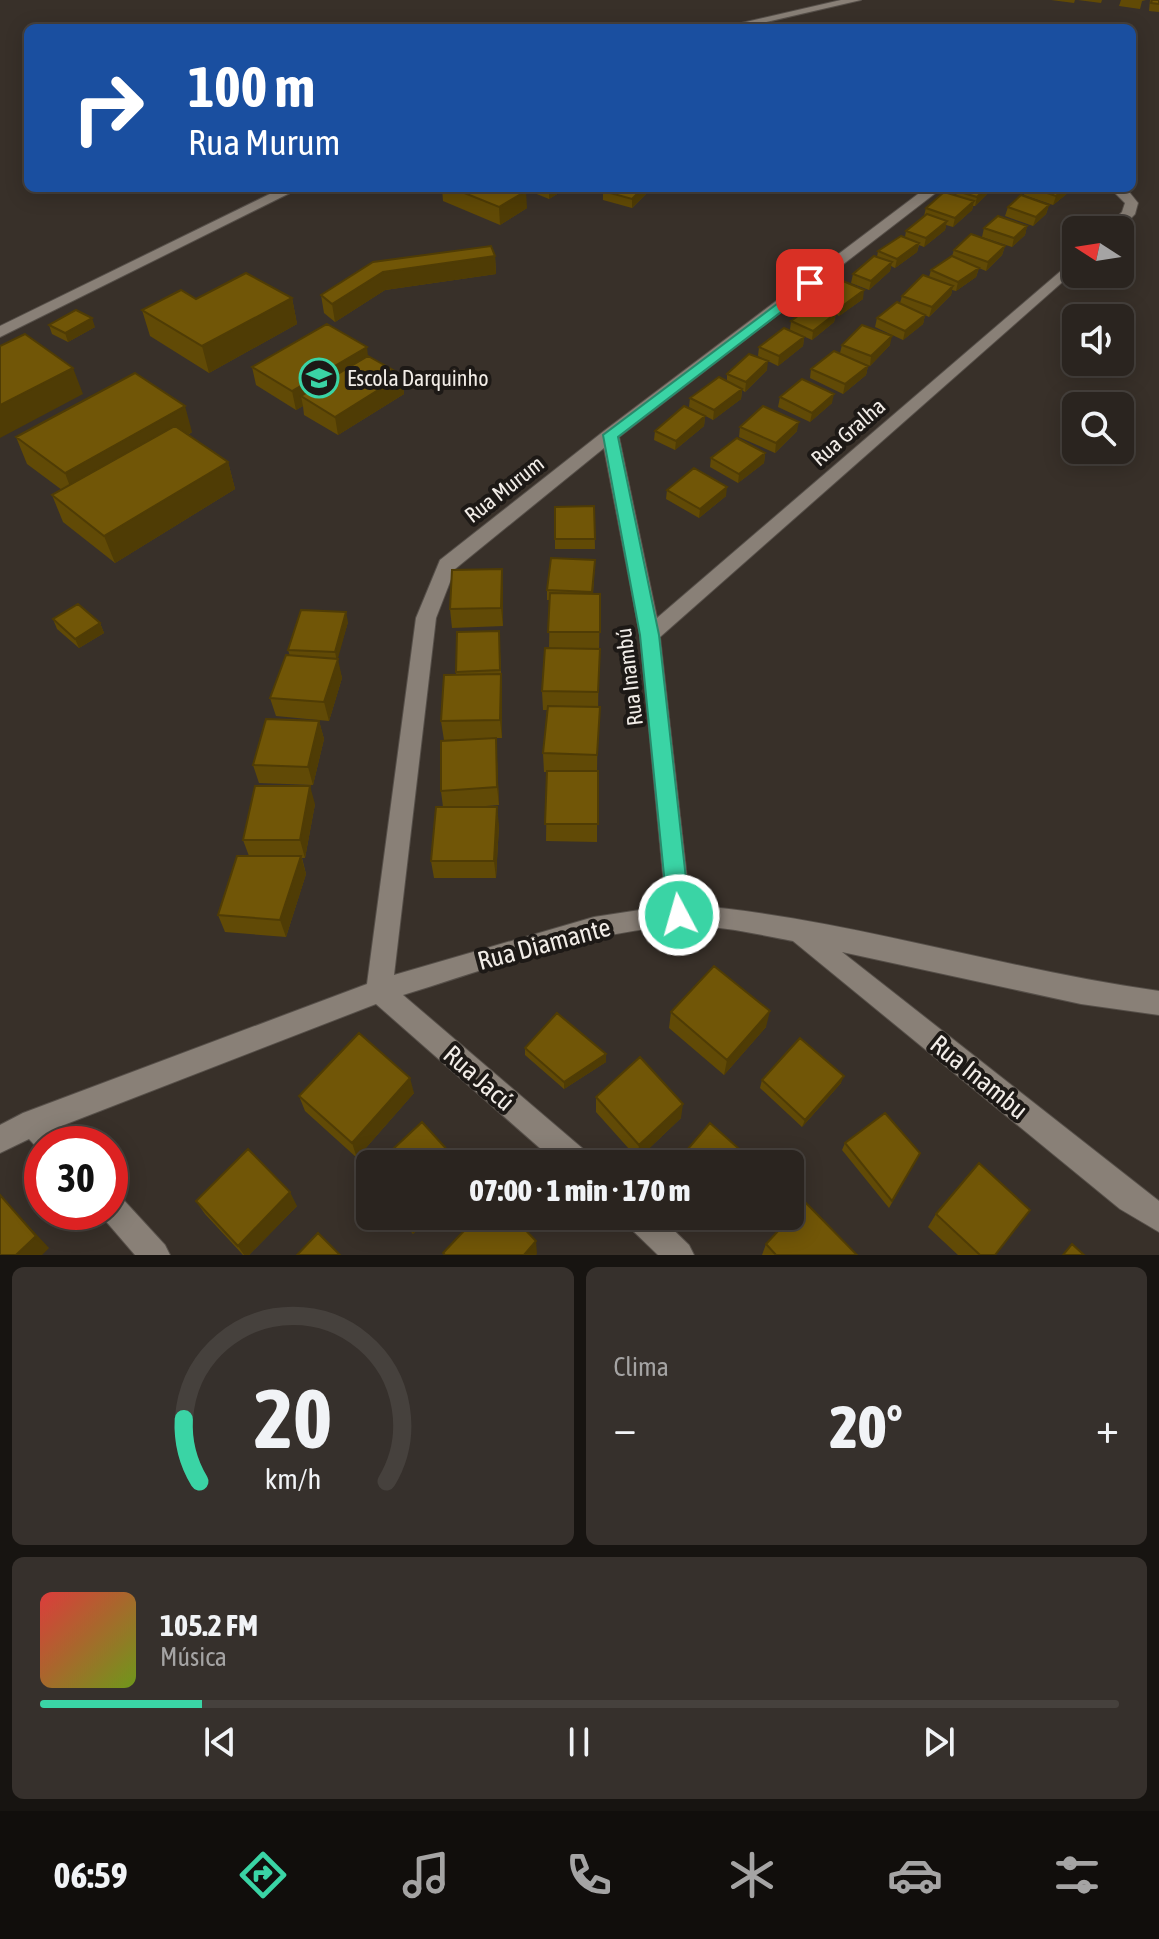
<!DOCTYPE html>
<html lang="pt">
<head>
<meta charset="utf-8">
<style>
  body { margin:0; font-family:"Asap Condensed",sans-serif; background:#36302c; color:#f1f3f6; height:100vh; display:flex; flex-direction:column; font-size:30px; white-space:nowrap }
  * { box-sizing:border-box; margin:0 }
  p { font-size:26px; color:#a5a4a4 }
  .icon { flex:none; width:44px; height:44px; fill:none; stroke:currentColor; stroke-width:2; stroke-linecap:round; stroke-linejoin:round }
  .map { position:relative; height:1255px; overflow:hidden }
  .sheet { display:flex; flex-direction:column; gap:12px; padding:12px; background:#171411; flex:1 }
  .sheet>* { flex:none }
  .hud { position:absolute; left:24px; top:24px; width:1112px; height:168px; border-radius:12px; box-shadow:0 4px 20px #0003,0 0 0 2px #46413d; background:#1a4fa0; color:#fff; overflow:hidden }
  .needle { width:52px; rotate:282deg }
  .fabs { position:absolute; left:1062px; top:216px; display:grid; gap:16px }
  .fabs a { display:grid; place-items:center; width:72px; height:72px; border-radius:12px; background:#2a241f; box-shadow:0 4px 20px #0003,0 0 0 2px #46413d; font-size:40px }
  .speed { position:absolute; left:24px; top:1126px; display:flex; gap:16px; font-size:40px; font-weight:700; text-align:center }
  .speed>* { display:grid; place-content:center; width:104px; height:104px; border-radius:50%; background:#2a241f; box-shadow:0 4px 20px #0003,0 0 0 2px #46413d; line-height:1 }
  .speed .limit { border:12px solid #d22; background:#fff; color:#111 }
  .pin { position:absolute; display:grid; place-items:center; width:68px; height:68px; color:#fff; margin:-34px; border-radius:16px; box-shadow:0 4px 12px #0006 }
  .me { position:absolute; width:88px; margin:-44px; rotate:354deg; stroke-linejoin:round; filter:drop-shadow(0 0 6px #0008) }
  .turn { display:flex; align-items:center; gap:28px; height:168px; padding:0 32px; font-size:36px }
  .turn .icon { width:104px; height:104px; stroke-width:2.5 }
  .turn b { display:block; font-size:56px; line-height:68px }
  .big { font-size:60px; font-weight:800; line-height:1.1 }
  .sheet .tile { flex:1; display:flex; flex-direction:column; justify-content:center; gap:12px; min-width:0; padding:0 28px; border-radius:12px; background:#36302c }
  .sheet .dial { align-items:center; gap:0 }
  .dial svg { height:208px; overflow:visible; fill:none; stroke:#46413d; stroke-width:7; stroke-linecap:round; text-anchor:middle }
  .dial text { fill:#f1f3f6; stroke:none }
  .song { display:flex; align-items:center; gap:24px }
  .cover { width:96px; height:96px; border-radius:12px; background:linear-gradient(135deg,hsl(0 70% 55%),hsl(80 70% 35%)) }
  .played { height:8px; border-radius:4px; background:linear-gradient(90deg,#3ad4a5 15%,#46413d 15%) }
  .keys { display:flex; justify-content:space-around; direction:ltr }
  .heat { display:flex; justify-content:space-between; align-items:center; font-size:44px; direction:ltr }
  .sheet .tiles { flex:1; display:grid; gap:12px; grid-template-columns:1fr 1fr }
  .tile:last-child { grid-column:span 2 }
  .trip { position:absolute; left:356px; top:1150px; width:448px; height:80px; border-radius:12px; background:#2a241f; box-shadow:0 4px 20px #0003,0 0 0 2px #46413d; font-weight:800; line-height:80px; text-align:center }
  .menu { display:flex; height:128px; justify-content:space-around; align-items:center; background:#110e0c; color:#a5a4a4 }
  .menu .icon { width:56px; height:56px }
  .menu .on { color:#3ad4a5 }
  .menu b { font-size:36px; color:#f1f3f6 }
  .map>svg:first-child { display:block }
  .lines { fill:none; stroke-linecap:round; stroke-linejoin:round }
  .minor-casing { stroke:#564f49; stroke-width:2 }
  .minor { fill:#898077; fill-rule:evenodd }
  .wall { fill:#614a06 }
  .shaded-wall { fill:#4f3c05 }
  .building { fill:#715607; stroke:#4f3c05; stroke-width:2 }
  .route { fill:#3ad4a5; stroke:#268a6b; stroke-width:2 }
  .labels { text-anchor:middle; stroke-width:8; stroke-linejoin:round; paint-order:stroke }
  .poi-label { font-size:22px; fill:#f1ece7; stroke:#1d1916; text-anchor:start }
  .street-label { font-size:22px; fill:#f1ece7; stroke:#1d1916 }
  .near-street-label { font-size:26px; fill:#f1ece7; stroke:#1d1916 }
</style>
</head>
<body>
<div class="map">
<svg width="1159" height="1255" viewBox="0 0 1159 1255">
  <rect width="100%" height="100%" fill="#383029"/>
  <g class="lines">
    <g class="minor-casing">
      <path id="minor" d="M841,0H861L741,28H720Z
        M282,188H300L0,337V326Z
        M926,188H942L619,437L657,618L1076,258V270L660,637L690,905C846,918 1002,969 1159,991V1015L1081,1004L842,952L1159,1201V1232L1120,1209L793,941C756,934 715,924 677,926C584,932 492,968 403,995L589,1154L593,1164H558L376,1004L56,1128L67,1144H42V1153L29,1139L0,1153V1125L23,1113L367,984L416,618L440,560L604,431ZM604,448L640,635L666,906L594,917L394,975L436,618L455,569Z
        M1110,188H1126L1138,203L1135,214L1120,230H1105L1122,212L1125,203Z
        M110,1192L120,1196L165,1245L170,1255H135L98,1212H110Z
        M624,1216H659L689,1245L694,1255H658L628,1226Z"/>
    </g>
    <use href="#minor" class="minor"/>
  </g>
  <path class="wall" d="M1051,0H1075L1074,3Z
    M1078,0H1102L1101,3Z
    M1121,0H1146L1142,1L1140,9L1119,6Z
    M1150,0H1159V12L1149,11Z
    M442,188H519L527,208L500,225L443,201Z
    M522,188H567L549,199Z
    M607,188H652L632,208L603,200V191Z
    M961,188H991L990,191L975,206H973L972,210L953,227L946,225L945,230L924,247L919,245L917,252L895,268L891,266L890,271L869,290L851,283L853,274L877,257L878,251L905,237L906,231L924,216L926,208L956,196L957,191Z
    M1026,188H1070L1069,192L1053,205L1024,195Z
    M1049,205L1046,214L1033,226L1005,216L1008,207Z
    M1027,226L1025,235L1012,247L982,237L984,228Z
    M1005,246L1002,255L986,271L979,268L976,277L956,291L952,290L951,295L929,317L925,315L923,324L903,340L875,327L877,318L900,303L902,296L929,277L931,270L952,256L954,250Z
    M495,256L496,274L385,290L335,322L324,313L321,295Z
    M820,297L863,299L839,316L836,314L834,322L812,340L790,330L791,321L818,305Z
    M292,298L297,324L209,373L150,336L142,310L196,299Z
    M49,325L95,327L68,342L52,334Z
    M804,337L803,346L778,366L758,356L759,347Z
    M842,345H890L870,366L853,359L868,366L866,375L843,394L810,378L811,369L840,353Z
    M368,356L402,375L404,394L338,435L304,415L303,406L296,410L256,385L252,367Z
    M767,370L745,392L742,390L741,399L713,420L689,407L690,398L727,381V374Z
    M780,397L832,403L810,422L778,407Z
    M705,416L704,426L675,450L654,440L655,431Z
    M740,427L797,431L775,453L739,437Z
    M192,432L188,435L228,462L235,489L115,563L63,522L52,495L62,490L27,464L16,437Z
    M765,453L764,463L738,483L710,467L711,458Z
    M667,490L726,496L699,518L666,499Z
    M594,506L595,549H555V507Z
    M595,560L593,594H600L597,771V842L546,841L547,772H544L543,753L547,710H543L542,691L549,648L550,600H547V590Z
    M503,587V626L452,628L450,609Z
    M53,619L100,623L104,633L79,648L57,629Z
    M348,622L337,659L342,678L329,721L276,716L270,698L290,656L288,650Z
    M499,631L502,692V738H496L499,805L473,807L499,825L496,878H434L431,861L443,807L441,791L482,739L444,740L441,721L456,675L457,632Z
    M319,721L324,739L313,785L259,783L253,765Z
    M315,804L305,858H302L306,874L286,937L225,932L218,915L249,856L243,840Z
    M671,1012L766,1027L724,1075L669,1028Z
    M525,1048L606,1054V1062L564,1089L525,1055Z
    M762,1080L841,1083L802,1127L760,1088Z
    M414,1093L357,1158L305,1111L299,1096Z
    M596,1097L681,1118L638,1159L596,1112Z
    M845,1143L920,1153L889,1208L842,1150Z
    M196,1201L297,1206L249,1255H243L205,1214Z
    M936,1214L995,1255H958L928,1227Z
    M398,1216H431L413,1234Z
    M708,1216H734L723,1230Z
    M766,1244L857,1255H762Z"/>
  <path class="shaded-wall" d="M549,188H567L549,199Z
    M643,188H652L632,208V199Z
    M986,188H991L990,191L975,206L977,197Z
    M1065,188H1070L1069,192L1053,205L1056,196Z
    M526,191L527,208L500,225L499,207Z
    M974,201L972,210L953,227L955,218Z
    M1049,205L1046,214L1033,226L1036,217Z
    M947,221L945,230L924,247L926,238Z
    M1027,226L1025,235L1012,247L1014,238Z
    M919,243L917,252L895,268L897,259Z
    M1005,246L1002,255L986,271L988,262Z
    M495,256L496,274L385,290L335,322L332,304L383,272Z
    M892,262L890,271L869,290L871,281Z
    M979,268L976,277L956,291L958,282Z
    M953,286L951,295L929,317L932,307Z
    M864,290L863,299L839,316L841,307Z
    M292,298L297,324L209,373L202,346Z
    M836,313L834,322L812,340L813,331Z
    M925,315L923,324L903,340L905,331Z
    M92,318L95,327L68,342L65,333Z
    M892,336L890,345L870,366L871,356Z
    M804,337L803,346L778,366L779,356Z
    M367,347L369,365L301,396L303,406L296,410L292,391Z
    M768,361L767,370L745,392L746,382Z
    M868,366L866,375L843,394L845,384Z
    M73,368L83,394L0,438V405Z
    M402,375L404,394L338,435L335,417Z
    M742,389L741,399L713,420L714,410Z
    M834,394L832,403L810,422L812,413Z
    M185,406L192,432L75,500L65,473Z
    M705,416L704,426L675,450L676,441Z
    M799,422L797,431L775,453L776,443Z
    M765,453L764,463L738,483L739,474Z
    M228,462L235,489L115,563L104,536Z
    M727,487L726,496L699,518L700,509Z
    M502,569L503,587V626L501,608Z
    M346,612L348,622L337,662L335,652Z
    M100,623L104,633L79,648L75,639Z
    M338,659L342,678L329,721L324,702Z
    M501,674L502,692V738L500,720Z
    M319,721L324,739L313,785L308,767Z
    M496,738L497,756L499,805L497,787Z
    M310,786L315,804L305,858L300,840Z
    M497,807L499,825L496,878L494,861Z
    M301,856L306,874L286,937L280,920Z
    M770,1011L766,1027L724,1075L727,1060Z
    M606,1054V1062L564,1089V1082Z
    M844,1076L841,1083L802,1127L805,1120Z
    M410,1078L414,1093L357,1158L352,1143Z
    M683,1104L681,1118L638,1159L639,1145Z
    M290,1192L297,1206L249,1255H244L238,1246Z
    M0,1195L49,1248L42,1255H16Z
    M414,1216H431L413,1234L409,1221Z
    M727,1216H734L723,1230L727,1217Z
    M536,1241L537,1254L536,1255H524Z"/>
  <path class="building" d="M1152,0H1159V4L1151,3Z
    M452,188H519L526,191L499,207Z
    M607,188H643L632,199L603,191Z
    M961,188H986L977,197L957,191Z
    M1033,188H1065L1056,196Z
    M944,192L974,201L955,218L926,208Z
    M1021,195L1049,205L1036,217L1008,207Z
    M927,214L947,221L926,238L906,231Z
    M998,216L1027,226L1014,238L984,228Z
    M971,234L1005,246L988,262L954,250Z
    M901,236L919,243L897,259L878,251Z
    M491,246L495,256L383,272L332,304L321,295L373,262Z
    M874,256L892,262L871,281L853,274Z
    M952,256L979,268L958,282L931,270Z
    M246,273L292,298L202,346L142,310L181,290L196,299Z
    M923,275L953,286L932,307L902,296Z
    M843,281L864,290L841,307L820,297Z
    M897,302L925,315L905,331L877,318Z
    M814,304L836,313L813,331L791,321Z
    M76,310L92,318L65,333L49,325Z
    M327,324L367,347L292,391L252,367Z
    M862,325L892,336L871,356L842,345Z
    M784,328L804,337L779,356L759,347Z
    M25,334L73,368L0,405V346Z
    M834,351L868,366L845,384L811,369Z
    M749,354L768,361L746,382L727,374Z
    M368,356L402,375L335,417L301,396Z
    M135,373L185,406L65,473L16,437Z
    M719,377L742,389L714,410L690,398Z
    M802,379L834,394L812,413L780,397Z
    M684,406L705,416L676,441L655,431Z
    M763,406L799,422L776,443L740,427Z
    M175,426L228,462L104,536L52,495Z
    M737,438L765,453L739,474L711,458Z
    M694,468L727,487L700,509L667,490Z
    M594,506L595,539H555V507Z
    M551,558L595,560L592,592L547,590Z
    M502,569L501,608L450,609L452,570Z
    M550,593L600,594V632H548Z
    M78,604L100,623L75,639L53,619Z
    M301,610L346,612L335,652L288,650Z
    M499,631L500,670L456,672L457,632Z
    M545,648L600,649L598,692L542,691Z
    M286,655L338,659L324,702L270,698Z
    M501,674L500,720L441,721L444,675Z
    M548,706L600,707L597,755L543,753Z
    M266,719L319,721L308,767L253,765Z
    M496,738L497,787L441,791V741Z
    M547,771H598V824H545Z
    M255,786H310L300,840H243Z
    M436,807H497L494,861H431Z
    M237,856H301L280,920L218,915Z
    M714,966L770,1011L727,1060L671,1012Z
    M557,1013L606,1054L564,1082L525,1048Z
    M359,1033L410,1078L352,1143L299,1096Z
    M800,1038L844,1076L805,1120L762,1080Z
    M640,1057L683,1104L639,1145L596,1097Z
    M885,1113L920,1153L892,1201L845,1143Z
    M422,1122L460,1164H377Z
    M710,1123L756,1164H675Z
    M248,1149L290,1192L238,1246L196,1201Z
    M979,1163L1030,1210L995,1255H980L936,1214Z
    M0,1195L36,1236L16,1255H0Z
    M805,1202L857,1255H776L766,1244Z
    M405,1216H414L409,1221Z
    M478,1216H512L536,1241L524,1255H445L443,1253Z
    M318,1233L340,1255H297Z
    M1072,1244L1084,1255H1063Z"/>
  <path class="route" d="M810,279L817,283L815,286L618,437L659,635L690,915L686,922L679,925L671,922L668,915L640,635L603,435Z"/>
  <defs>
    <g id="school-ring" transform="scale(2)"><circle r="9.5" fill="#1d1916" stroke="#3ad4a5" stroke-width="1.5"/><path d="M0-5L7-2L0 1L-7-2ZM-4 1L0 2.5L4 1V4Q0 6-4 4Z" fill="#3ad4a5"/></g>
  </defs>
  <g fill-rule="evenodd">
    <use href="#school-ring" x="319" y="378"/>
  </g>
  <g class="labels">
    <g class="poi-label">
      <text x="347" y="386">Escola Darquinho</text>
    </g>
    <g class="street-label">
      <text transform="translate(848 432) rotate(-41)" y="8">Rua Gralha</text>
      <text transform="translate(504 489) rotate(-38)" y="8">Rua Murum</text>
      <text transform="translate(629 677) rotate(-97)" y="8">Rua Inambú</text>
    </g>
    <g class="near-street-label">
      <text transform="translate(544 944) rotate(-15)" y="9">Rua Diamante</text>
      <text transform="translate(979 1077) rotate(39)" y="9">Rua Inambu</text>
      <text transform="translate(479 1078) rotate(41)" y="9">Rua Jacú</text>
    </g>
  </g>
</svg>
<div class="fabs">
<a><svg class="needle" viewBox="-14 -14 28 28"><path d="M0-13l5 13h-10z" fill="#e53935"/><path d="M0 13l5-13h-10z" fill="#a5a4a4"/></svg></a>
<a><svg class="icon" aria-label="sound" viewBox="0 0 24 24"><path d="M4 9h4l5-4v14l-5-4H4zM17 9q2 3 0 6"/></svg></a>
<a><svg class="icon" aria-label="search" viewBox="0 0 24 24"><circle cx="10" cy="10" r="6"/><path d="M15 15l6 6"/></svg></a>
</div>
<div class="speed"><div class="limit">30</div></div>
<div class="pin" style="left:810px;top:283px;background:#d93025"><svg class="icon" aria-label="arrive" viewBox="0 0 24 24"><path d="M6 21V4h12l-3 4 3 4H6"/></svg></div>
<svg class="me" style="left:679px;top:915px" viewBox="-20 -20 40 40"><circle r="17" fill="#3ad4a5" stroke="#fff" stroke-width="3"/><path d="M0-11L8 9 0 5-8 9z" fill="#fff"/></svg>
<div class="trip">07:00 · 1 min · 170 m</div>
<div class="hud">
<div class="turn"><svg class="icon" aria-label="right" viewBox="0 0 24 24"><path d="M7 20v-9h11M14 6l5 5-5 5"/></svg><div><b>100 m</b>Rua Murum</div></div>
</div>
</div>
<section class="sheet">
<div class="tiles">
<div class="tile dial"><svg viewBox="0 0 100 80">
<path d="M14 69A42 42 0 1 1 86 69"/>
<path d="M14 69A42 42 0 0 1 8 45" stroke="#3ad4a5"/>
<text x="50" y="56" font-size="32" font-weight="700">20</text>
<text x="50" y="72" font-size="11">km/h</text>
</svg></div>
<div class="tile"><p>Clima</p>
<div class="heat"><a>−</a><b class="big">20°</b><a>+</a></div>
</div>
<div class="tile">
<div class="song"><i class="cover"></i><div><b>105.2 FM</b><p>Música</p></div></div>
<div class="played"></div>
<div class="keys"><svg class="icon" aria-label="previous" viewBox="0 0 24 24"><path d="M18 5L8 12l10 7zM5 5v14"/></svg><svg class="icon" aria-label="pause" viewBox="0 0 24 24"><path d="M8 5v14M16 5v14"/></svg><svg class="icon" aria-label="next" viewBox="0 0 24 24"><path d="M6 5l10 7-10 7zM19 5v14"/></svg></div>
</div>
</div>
</section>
<nav class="menu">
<b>06:59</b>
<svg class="icon on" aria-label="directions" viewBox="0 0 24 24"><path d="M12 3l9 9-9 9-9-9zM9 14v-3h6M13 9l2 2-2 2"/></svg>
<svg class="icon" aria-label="music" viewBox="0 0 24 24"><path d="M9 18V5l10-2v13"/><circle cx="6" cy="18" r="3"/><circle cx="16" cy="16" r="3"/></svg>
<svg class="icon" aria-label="phone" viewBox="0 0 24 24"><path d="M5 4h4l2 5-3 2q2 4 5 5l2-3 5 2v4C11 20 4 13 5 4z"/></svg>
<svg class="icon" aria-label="climate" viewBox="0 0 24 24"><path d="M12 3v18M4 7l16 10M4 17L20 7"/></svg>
<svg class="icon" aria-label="car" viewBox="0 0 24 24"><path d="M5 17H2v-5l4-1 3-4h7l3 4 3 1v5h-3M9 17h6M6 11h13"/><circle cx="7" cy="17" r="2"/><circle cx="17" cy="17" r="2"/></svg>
<svg class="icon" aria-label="filters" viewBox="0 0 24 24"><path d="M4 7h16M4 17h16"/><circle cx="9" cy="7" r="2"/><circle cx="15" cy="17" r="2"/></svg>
</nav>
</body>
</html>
